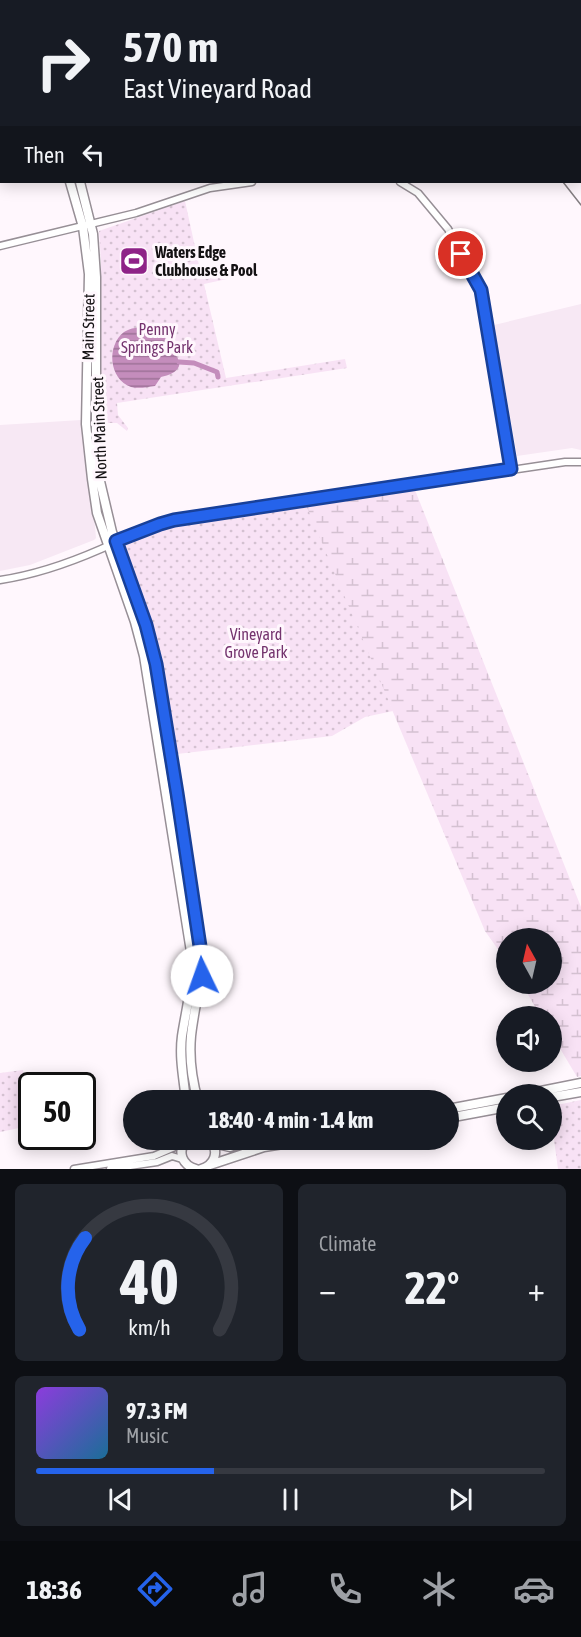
<!DOCTYPE html>
<html lang="en">
<head>
<meta charset="utf-8">
<style>
  body { margin:0; font-family:"Asap Condensed",sans-serif; background:#20242c; color:#f1f3f6; height:100vh; display:flex; flex-direction:column; font-size:22px; white-space:nowrap }
  * { box-sizing:border-box; margin:0 }
  p { font-size:20px; color:#9ea1a6 }
  .icon { flex:none; width:33px; height:33px; fill:none; stroke:currentColor; stroke-width:2; stroke-linecap:round; stroke-linejoin:round }
  .map { position:relative; height:1169px; overflow:hidden }
  .sheet { display:flex; flex-direction:column; gap:15px; padding:15px; background:#0d0f14; flex:1 }
  .sheet>* { flex:none }
  .guide { position:absolute; left:0px; top:0px; width:582px; height:183px; box-shadow:0 3px 15px #0003; background:#171b24; color:#f1f3f6; overflow:hidden }
  .needle { width:39px; rotate:352deg }
  .tools { position:absolute; left:496px; top:928px; display:grid; gap:12px }
  .tools a { display:grid; place-items:center; width:66px; height:66px; border-radius:50%; background:#171b24; box-shadow:0 3px 15px #0003; font-size:30px }
  .speed { position:absolute; left:18px; top:1072px; display:flex; gap:12px; font-size:30px; font-weight:700; text-align:center }
  .speed>* { display:grid; place-content:center; width:78px; height:78px; border-radius:50%; background:#171b24; box-shadow:0 3px 15px #0003; line-height:1 }
  .speed .limit { border:3px solid #111; border-radius:9px; background:#fff; color:#111 }
  .pin { position:absolute; display:grid; place-items:center; width:51px; height:51px; color:#fff; margin:-26px; border:3px solid #fff; border-radius:50%; box-shadow:0 2px 6px #0007 }
  .me { position:absolute; width:66px; margin:-33px; rotate:357deg; stroke-linejoin:round; filter:drop-shadow(0 0 4px #0008) }
  .turn { display:flex; align-items:center; gap:21px; height:126px; padding:0 24px; font-size:27px }
  .turn .icon { width:78px; height:78px; stroke-width:2.5 }
  .turn b { display:block; font-size:42px; line-height:51px }
  .then { display:flex; align-items:center; height:57px; padding:0 24px; background:#0003; gap:12px; font-size:22px }
  .big { font-size:45px; font-weight:700; line-height:1.1 }
  .sheet .card { flex:1; display:flex; flex-direction:column; justify-content:center; gap:9px; min-width:0; padding:0 21px; border-radius:9px; background:#20242c }
  .sheet .dial { align-items:center; gap:0 }
  .dial svg { height:156px; overflow:visible; fill:none; stroke:#363941; stroke-width:7; stroke-linecap:round; text-anchor:middle }
  .dial text { fill:#f1f3f6; stroke:none }
  .song { display:flex; align-items:center; gap:18px }
  .cover { width:72px; height:72px; border-radius:9px; background:linear-gradient(135deg,hsl(270 70% 55%),hsl(200 70% 35%)) }
  .played { height:6px; border-radius:3px; background:linear-gradient(90deg,#2563eb 35%,#363941 35%) }
  .keys { display:flex; justify-content:space-around; direction:ltr }
  .heat { display:flex; justify-content:space-between; align-items:center; font-size:33px; direction:ltr }
  .sheet .tiles { flex:1; display:grid; gap:15px; grid-template-columns:1fr 1fr }
  .card:last-child { grid-column:span 2 }
  .trip { position:absolute; left:123px; top:1090px; width:336px; height:60px; border-radius:30px; background:#171b24; box-shadow:0 3px 15px #0003; font-weight:700; line-height:60px; text-align:center }
  .tab-bar { display:flex; height:96px; justify-content:space-around; align-items:center; background:#090b0e; color:#9ea1a6 }
  .tab-bar .icon { width:42px; height:42px }
  .tab-bar .selected { color:#2563eb }
  .tab-bar b { font-size:27px; color:#f1f3f6 }
  .map>svg:first-child { display:block }
  .built { fill:#f7e8f4 }
  .wetland { fill:url(#wetland-marsh) }
  .park { fill:url(#park-dots) }
  .water { fill:url(#water-rules) }
  .lines { fill:none; stroke-linecap:round; stroke-linejoin:round }
  .canal { stroke:#c48dbc; stroke-width:5 }
  .minor-casing { stroke:#978f96; stroke-width:9 }
  .major-casing { stroke:#978f96; stroke-width:11 }
  .minor { stroke:#fff; stroke-width:6 }
  .major { stroke:#fff; stroke-width:8 }
  .rail { stroke:#847e82; stroke-width:1.5 }
  .route-casing { stroke:#184099; stroke-width:15 }
  .route { stroke:#2563eb; stroke-width:10 }
  .labels { text-anchor:middle; stroke-width:6; stroke-linejoin:round; paint-order:stroke }
  .poi-label { font-size:16px; font-weight:bold; fill:#141113; stroke:#fff7fd; text-anchor:start }
  .street-label { font-size:16px; fill:#141113; stroke:#fff7fd }
  .park-label { font-size:16px; fill:#74336e; stroke:#fff7fd }
</style>
</head>
<body>
<div class="map">
<svg width="581" height="1169" viewBox="0 0 581 1169">
  <defs>
    <pattern id="wetland-marsh" width="20" height="14" patternUnits="userSpaceOnUse" patternTransform="scale(1.5)"><rect width="20" height="14" fill="#f8e2f5"/><path d="M1 5h8M5 5V1M11 12h8M15 12V8" fill="none" stroke="#d4c1d1"/></pattern>
    <pattern id="park-dots" width="8" height="8" patternUnits="userSpaceOnUse" patternTransform="scale(1.5)"><rect width="8" height="8" fill="#f8e2f5"/><path d="M2 2h.1M6 6h.1" fill="none" stroke="#d4c1d1" stroke-width="1.8" stroke-linecap="round"/></pattern>
    <pattern id="water-rules" width="6" height="5" patternUnits="userSpaceOnUse" patternTransform="scale(1.5)"><rect width="6" height="5" fill="#c48dbc"/><path d="M0 2.5h6" fill="none" stroke="#9e7298"/></pattern>
  </defs>
  <rect width="100%" height="100%" fill="#fff7fd"/>
  <path class="built" d="M581,304V450L572,448L517,456L494,325Z
    M81,420L86,424L96,538L94,540L30,565L0,571V425Z"/>
  <path class="wetland" d="M415,490L581,907V1076L577,1077L552,1035V1017H541L522,984H552V939H507V962L485,931L385,693L377,681L306,506Z"/>
  <path class="park" d="M185,201L202,279L226,274L227,279L204,284L226,378L345,359L347,368L117,403L118,415L128,428L127,431L117,423H99L101,262L99,231Z
    M306,505L393,711L365,717L332,736L177,754L168,726L149,626L125,544C177,515 248,518 306,505Z
    M23,1070L31,1122L24,1127L0,1132V1073Z
    M581,1100V1169H558L552,1125V1106Z"/>
  <path class="water" d="M147,326L160,331L168,342L167,347C169,350 174,352 177,357C185,369 171,375 161,377L155,386C147,387 139,389 131,387C109,379 106,346 124,332C130,328 140,327 147,326Z"/>
  <g class="lines">
    <path class="canal" d="M179,362L194,363L217,372L218,377"/>
    <g class="minor-casing">
      <path id="minor" d="M5,0V2
        M16,0L17,2
        M0,73L2,72
        M400,182L418,193L448,229L481,290L511,469
        M0,246L136,213L210,188L252,182
        M0,580C34,575 69,563 101,549C125,538 148,526 174,520L565,462H581
        M74,1169L154,1156L184,1143
        M110,1169L157,1162L172,1156L182,1159"/>
    </g>
    <g class="major-casing">
      <path id="major" d="M165,2L168,0
        M70,182L83,227L89,274L86,424L92,479L97,513L135,622L144,656L192,958C193,984 186,1010 182,1036C179,1058 184,1080 186,1101
        M80,182L93,234L96,277V441L99,477L112,532L133,586L155,664L201,953C202,983 194,1008 191,1036C189,1058 192,1080 198,1101
        M521,1095L581,1083
        M552,1097L581,1092
        M448,1109L507,1098
        M448,1118L507,1107
        M186,1140C177,1152 182,1165 196,1169
        M213,1143L230,1147L249,1140
        M210,1165L264,1147L308,1140
        M201,1169C215,1165 219,1152 211,1140"/>
    </g>
    <use href="#minor" class="minor"/>
    <use href="#major" class="major"/>
    <path class="rail" d="M417,0L418,2
      M439,0L440,2
      M580,180H581
      M563,182L581,205"/>
  </g>
  <g class="lines">
    <g class="route-casing">
      <path id="route" d="M202,976L201,953L177,793L156,664L146,625L116,541L160,524L174,520L511,469L481,290L461,254"/>
    </g>
    <use href="#route" class="route"/>
  </g>
  <defs>
    <g id="stadium-square" transform="scale(1.5)"><rect x="-9" y="-9" width="18" height="18" rx="4" fill="#8e2387" stroke="#fff7fd"/><path d="M0-5a6.5 5 0 1 0 0 10a6.5 5 0 1 0 0-10ZM-3.5-1.8h7v3.6h-7Z" fill="#fff"/></g>
  </defs>
  <g fill-rule="evenodd">
    <use href="#stadium-square" x="134" y="261"/>
  </g>
  <g class="labels">
    <g class="poi-label">
      <text x="155" y="258">Waters Edge<tspan x="155" dy="18">Clubhouse &amp; Pool</tspan></text>
    </g>
    <g class="street-label">
      <text transform="translate(88 327) rotate(-89)" y="6">Main Street</text>
      <text transform="translate(99 428) rotate(-92)" y="6">North Main Street</text>
    </g>
    <g class="park-label">
      <text x="157" y="335">Penny<tspan x="157" dy="18">Springs Park</tspan></text>
      <text x="256" y="640">Vineyard<tspan x="256" dy="18">Grove Park</tspan></text>
    </g>
  </g>
</svg>
<div class="tools">
<a><svg class="needle" viewBox="-14 -14 28 28"><path d="M0-13l5 13h-10z" fill="#e53935"/><path d="M0 13l5-13h-10z" fill="#9ea1a6"/></svg></a>
<a><svg class="icon" aria-label="sound" viewBox="0 0 24 24"><path d="M4 9h4l5-4v14l-5-4H4zM17 9q2 3 0 6"/></svg></a>
<a><svg class="icon" aria-label="search" viewBox="0 0 24 24"><circle cx="10" cy="10" r="6"/><path d="M15 15l6 6"/></svg></a>
</div>
<div class="speed"><div class="limit">50</div></div>
<div class="pin" style="left:461px;top:254px;background:#d93025"><svg class="icon" aria-label="arrive" viewBox="0 0 24 24"><path d="M6 21V4h12l-3 4 3 4H6"/></svg></div>
<svg class="me" style="left:202px;top:976px" viewBox="-20 -20 40 40"><circle r="19" fill="#fff"/><path d="M0-13L10 11 0 6-10 11z" fill="#2563eb"/></svg>
<div class="trip">18:40 · 4 min · 1.4 km</div>
<div class="guide">
<div class="turn"><svg class="icon" aria-label="right" viewBox="0 0 24 24"><path d="M7 20v-9h11M14 6l5 5-5 5"/></svg><div><b>570 m</b>East Vineyard Road</div></div>
<div class="then">Then<svg class="icon" aria-label="left" viewBox="0 0 24 24"><path d="M17 20v-9H6M10 6l-5 5 5 5"/></svg></div>
</div>
</div>
<section class="sheet">
<div class="tiles">
<div class="card dial"><svg viewBox="0 0 100 80">
<path d="M14 69A42 42 0 1 1 86 69"/>
<path d="M14 69A42 42 0 0 1 17 22" stroke="#2563eb"/>
<text x="50" y="56" font-size="32" font-weight="700">40</text>
<text x="50" y="72" font-size="11">km/h</text>
</svg></div>
<div class="card"><p>Climate</p>
<div class="heat"><a>−</a><b class="big">22°</b><a>+</a></div>
</div>
<div class="card">
<div class="song"><i class="cover"></i><div><b>97.3 FM</b><p>Music</p></div></div>
<div class="played"></div>
<div class="keys"><svg class="icon" aria-label="previous" viewBox="0 0 24 24"><path d="M18 5L8 12l10 7zM5 5v14"/></svg><svg class="icon" aria-label="pause" viewBox="0 0 24 24"><path d="M8 5v14M16 5v14"/></svg><svg class="icon" aria-label="next" viewBox="0 0 24 24"><path d="M6 5l10 7-10 7zM19 5v14"/></svg></div>
</div>
</div>
</section>
<nav class="tab-bar">
<b>18:36</b>
<svg class="icon selected" aria-label="directions" viewBox="0 0 24 24"><path d="M12 3l9 9-9 9-9-9zM9 14v-3h6M13 9l2 2-2 2"/></svg>
<svg class="icon" aria-label="music" viewBox="0 0 24 24"><path d="M9 18V5l10-2v13"/><circle cx="6" cy="18" r="3"/><circle cx="16" cy="16" r="3"/></svg>
<svg class="icon" aria-label="phone" viewBox="0 0 24 24"><path d="M5 4h4l2 5-3 2q2 4 5 5l2-3 5 2v4C11 20 4 13 5 4z"/></svg>
<svg class="icon" aria-label="climate" viewBox="0 0 24 24"><path d="M12 3v18M4 7l16 10M4 17L20 7"/></svg>
<svg class="icon" aria-label="car" viewBox="0 0 24 24"><path d="M5 17H2v-5l4-1 3-4h7l3 4 3 1v5h-3M9 17h6M6 11h13"/><circle cx="7" cy="17" r="2"/><circle cx="17" cy="17" r="2"/></svg>
</nav>
</body>
</html>
